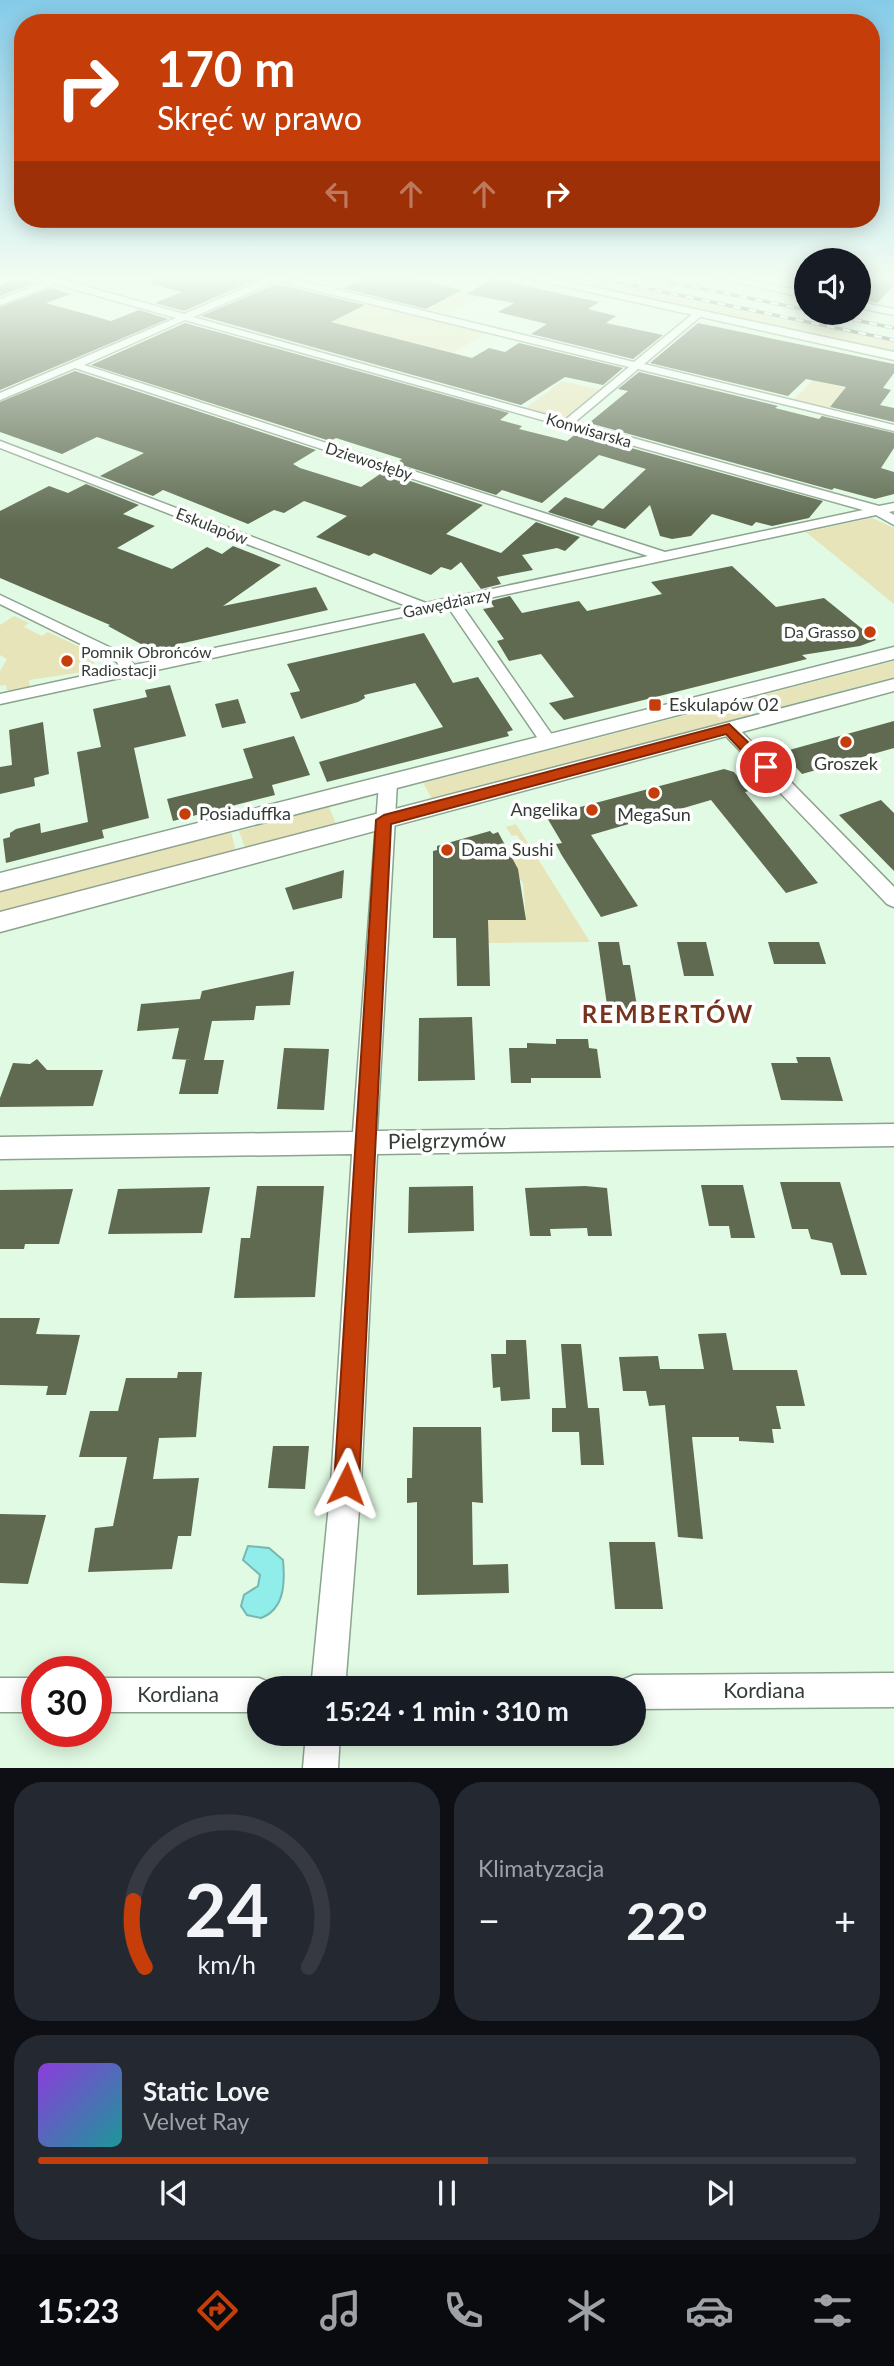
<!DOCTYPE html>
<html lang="pl">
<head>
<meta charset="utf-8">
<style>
  body { margin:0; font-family:Lato,sans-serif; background:#242831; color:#f1f3f6; height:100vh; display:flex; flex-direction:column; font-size:26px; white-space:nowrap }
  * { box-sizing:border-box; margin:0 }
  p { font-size:23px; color:#9ea1a6 }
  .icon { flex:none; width:38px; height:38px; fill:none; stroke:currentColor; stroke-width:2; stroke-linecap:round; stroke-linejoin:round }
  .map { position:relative; height:1768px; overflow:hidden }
  .panel { display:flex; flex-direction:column; gap:14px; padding:14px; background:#0d0f14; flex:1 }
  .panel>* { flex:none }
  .banner { position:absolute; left:14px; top:14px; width:866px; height:214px; border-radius:28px; box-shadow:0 4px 18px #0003; background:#c53d08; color:#fff; overflow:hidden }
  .tools { position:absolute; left:794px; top:248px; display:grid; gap:14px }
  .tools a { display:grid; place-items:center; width:77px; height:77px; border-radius:50%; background:#171b24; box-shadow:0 4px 18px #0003; font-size:35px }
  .speed { position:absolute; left:21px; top:1656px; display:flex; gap:14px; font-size:35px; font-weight:700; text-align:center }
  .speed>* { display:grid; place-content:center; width:91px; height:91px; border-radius:50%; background:#171b24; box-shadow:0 4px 18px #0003; line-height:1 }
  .speed .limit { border:10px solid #d22; background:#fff; color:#111 }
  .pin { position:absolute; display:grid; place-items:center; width:60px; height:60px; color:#fff; margin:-30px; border:4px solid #fff; border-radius:50%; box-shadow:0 2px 7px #0007 }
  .me { position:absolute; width:77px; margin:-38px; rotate:3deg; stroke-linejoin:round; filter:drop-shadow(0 0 5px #0008) }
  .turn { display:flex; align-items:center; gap:24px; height:147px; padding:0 28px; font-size:32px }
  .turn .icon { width:91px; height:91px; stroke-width:2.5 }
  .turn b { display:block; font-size:49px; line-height:60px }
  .lanes { display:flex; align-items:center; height:66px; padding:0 28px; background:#0003; justify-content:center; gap:35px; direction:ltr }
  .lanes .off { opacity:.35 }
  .big { font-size:52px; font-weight:700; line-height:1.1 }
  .panel .card { flex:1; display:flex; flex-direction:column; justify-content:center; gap:10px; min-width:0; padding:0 24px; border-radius:28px; background:#242831 }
  .panel .dial { align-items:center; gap:0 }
  .dial svg { height:182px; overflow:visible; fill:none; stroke:#363941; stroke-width:7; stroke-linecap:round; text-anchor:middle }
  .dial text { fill:#f1f3f6; stroke:none }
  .song { display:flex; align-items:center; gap:21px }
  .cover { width:84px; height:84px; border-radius:10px; background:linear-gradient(135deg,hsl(270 70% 55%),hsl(180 70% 35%)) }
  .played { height:7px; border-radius:4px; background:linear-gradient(90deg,#c53d08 55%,#363941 55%) }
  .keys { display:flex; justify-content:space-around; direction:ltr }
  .heat { display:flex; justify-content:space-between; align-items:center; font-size:38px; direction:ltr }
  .panel .tiles { flex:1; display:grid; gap:14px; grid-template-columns:1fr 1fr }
  .card:last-child { grid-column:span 2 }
  .trip { position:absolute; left:247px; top:1676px; width:399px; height:70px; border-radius:35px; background:#171b24; box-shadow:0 4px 18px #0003; font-weight:700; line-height:70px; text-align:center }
  .tab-bar { display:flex; height:112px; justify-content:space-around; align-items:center; background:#090b0e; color:#9ea1a6 }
  .tab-bar .icon { width:49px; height:49px }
  .tab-bar .active { color:#c53d08 }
  .tab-bar b { font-size:32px; color:#f1f3f6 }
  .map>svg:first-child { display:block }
  .green { fill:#e7e4ba }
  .water { fill:#91ede9; stroke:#75b8b3; stroke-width:2 }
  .building { fill:#5f6a51 }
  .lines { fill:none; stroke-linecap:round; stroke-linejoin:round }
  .service-casing { stroke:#8ca38e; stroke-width:5 }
  .minor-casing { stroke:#8ca38e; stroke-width:3 }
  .tertiary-casing { stroke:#8ca38e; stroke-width:3 }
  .secondary-casing { stroke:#8ca38e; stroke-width:3 }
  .service { stroke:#fff; stroke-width:4.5 }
  .minor { fill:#fff; fill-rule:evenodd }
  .tertiary { fill:#fff; fill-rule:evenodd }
  .secondary { fill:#fff; fill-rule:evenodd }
  .rail-casing { stroke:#69776a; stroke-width:3.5 }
  .rail { stroke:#fff; stroke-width:2.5; stroke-dasharray:8; stroke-linecap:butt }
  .route { fill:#c53d08; stroke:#802805; stroke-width:2 }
  .poi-dot { fill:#c53d08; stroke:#fff; stroke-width:2.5 }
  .labels { text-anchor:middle; stroke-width:7; stroke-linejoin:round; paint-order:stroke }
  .far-street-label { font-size:16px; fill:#333c34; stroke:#fff }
  .far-poi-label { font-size:16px; fill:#333c34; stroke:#fff; text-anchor:end }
  .poi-label { font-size:18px; fill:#333c34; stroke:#fff; text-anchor:start }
  .near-street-label { font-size:21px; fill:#333c34; stroke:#fff }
  .district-label { font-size:24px; font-weight:bold; letter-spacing:2px; fill:#76331e; stroke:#fff }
</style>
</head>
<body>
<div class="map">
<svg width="894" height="1768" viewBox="0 0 894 1768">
  <rect width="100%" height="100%" fill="#e1fae3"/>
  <path class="green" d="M538,278H584L894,342V353L751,323V320L743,321Z
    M459,292L479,297L447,314L429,309Z
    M368,304L487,333L453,353L331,322Z
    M813,380L845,388L829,408L794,399Z
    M562,381L601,390L564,418L526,408Z
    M872,518L894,528V604L806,532Z
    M14,616L29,623L24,627L42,636L48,632L97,655L90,671L29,680L30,687C24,690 14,692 7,690L6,685L0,686V671L7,659L0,655V625Z
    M894,661V677L764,711L751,698Z
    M741,701L753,714L432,799L423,783Z
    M329,807L336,824L245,848L239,831Z
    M516,824L590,942L485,943L484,920H526L523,883L513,872L512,854L503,841L513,853L525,849L517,835L512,836L506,827Z
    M231,832L236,851L0,913V892Z"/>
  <path class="water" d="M248,1546L269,1548L283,1560C285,1582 285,1609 261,1618L247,1615L241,1606L244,1595L258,1586L260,1575L243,1560Z"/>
  <path class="building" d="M152,277H262L184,311L155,303L182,292L151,284Z
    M371,277H407L462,290L426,309L342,288Z
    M879,277H894V285L877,303L859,299V294Z
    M493,279L599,302L588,309L616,316L606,323L663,335L633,359L531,334L547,324L498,312L514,303L466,294Z
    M12,280L26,281L34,283L0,296V286Z
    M277,284L365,305L331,322L472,358L489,348L505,352L519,343L623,368L603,385L565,377L521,405L201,316Z
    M51,288L71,294L46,303L111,321L139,310L168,319L0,390V307Z
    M185,323L509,413L500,420L522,426L519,429L567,441L577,433L823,501L809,518L772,526L756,522L752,526L712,514L691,536L672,539L660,536L650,505L625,529L598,520L592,526L548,512L565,497L603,509L646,469L599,455L542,503L502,490L496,495L396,463L402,459L336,438L330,441L91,365Z
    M698,323L894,364V373L883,388L891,390L880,405L894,408V422L830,407L846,387L806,379L788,396L650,363Z
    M75,371L316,450L293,464L300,468L361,487L383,472L483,505L446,534L501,553L536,522L580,537L565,551L557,548L522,555L533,570L497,577L501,584L481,589L461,562L451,570L441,567L431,575L374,553L369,556L316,537L347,516L304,501L284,513L274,510L248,524L163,490L153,496L100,476L144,453L97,437L62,454L0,432V402Z
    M639,372L778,406L775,408L819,419L822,416L894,433V448L881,468L894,472V494L875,499L834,488L832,490L589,423L628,391L618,389Z
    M86,484L139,505L123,514L155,526L117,548L172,569L207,547L222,554L233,546L281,565L223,606L316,587L328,610L175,645L178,652L161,655L108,626L110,625L0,578V511L49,486L68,493Z
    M732,566L776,607L824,598L876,640L860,646L802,655L807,659L564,720L549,703L574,697L541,654L509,661L497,641L504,639L483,609L494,607L490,601L510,596L522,613L579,601L587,611L662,594L651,582Z
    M424,633L453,683L478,677L513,730L507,732L509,736L327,782L319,762L443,727L415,683L364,695L365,698L358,702L301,719L290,693L300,691L287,664Z
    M170,685L186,736L134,748L149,818L102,830L104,838L6,863L3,839L10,837V833L16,829L40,823L41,833L88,822L77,752L101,747L93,709L147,697L145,690Z
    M238,699L246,723L222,728L215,704Z
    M894,721V748L802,774L782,752Z
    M43,722L49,774L34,778L35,786L0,794V767L12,765L9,730Z
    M294,736L310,775L272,785L275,795L173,821L167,799L253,778L243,749Z
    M724,769L734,772L749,791L745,792L818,883L786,893L711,800L591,835L638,906L601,917L561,854L556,844L562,843L546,816Z
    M881,800L894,813V871L839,815Z
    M490,831L493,834L498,832L518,869L526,920H488L490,986H457L456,938H433V851L437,850V846Z
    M344,870L342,898L293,910L285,888Z
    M598,942H619L623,965H630L638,1012H608Z
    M677,942H706L714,976H684Z
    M768,942H819L826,964H774Z
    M294,971L290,1005L256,1006L254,1020L212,1021L204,1060H224L218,1094H179L186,1060H192L172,1059L179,1028L137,1031L141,1004L200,999L202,991Z
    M472,1017L475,1080L418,1081L419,1018Z
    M556,1039H588L589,1048L597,1049L601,1078H531V1083H511L509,1048H527V1043L556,1044Z
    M284,1048L329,1049L324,1110L277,1109Z
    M796,1057H830L843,1101L781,1100L771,1063H798Z
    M37,1059L47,1070H103L93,1106L0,1107V1098L13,1063L30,1064Z
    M780,1182H840L867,1275H841L832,1243L811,1239L808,1229H792Z
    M701,1185H743L755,1238H731L729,1226H709Z
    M257,1186H324L315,1297L234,1298L241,1238H250Z
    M473,1186L474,1231L408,1233L409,1187Z
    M585,1186L607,1188L612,1236H588L587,1228L550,1229L551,1236H530L525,1188Z
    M210,1187L202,1233L108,1234L118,1189Z
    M73,1189L59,1244H25L24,1249H0V1190Z
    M0,1318H40L36,1334L80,1335L66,1395H46L48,1386L0,1385Z
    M726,1333L733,1370H797L805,1406H776L781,1429H772L774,1443L739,1441V1437H692L703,1539L678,1537L665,1405L649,1406L646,1391H623L619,1357L658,1356L660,1369H704L698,1334Z
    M506,1340H526L530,1399L501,1401L500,1387L493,1388L491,1354H506Z
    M561,1344H581L588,1408H599L604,1465H581L579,1432H552V1408H566Z
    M178,1372H202L196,1437L159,1438L153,1479L199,1478L191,1536H178L172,1569L88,1572L95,1528L113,1526L127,1457H79L90,1411H118L126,1378H177Z
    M413,1427H481L483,1503L472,1502L473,1565L508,1564L509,1593L417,1595V1502L407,1503V1478H412Z
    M273,1446H309L305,1489L268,1488Z
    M0,1514L46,1515L28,1584L0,1583Z
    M609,1542H655L663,1609H615Z"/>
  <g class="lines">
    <g class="service-casing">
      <path id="service" d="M327,290L354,277"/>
    </g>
    <g class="minor-casing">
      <path id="minor" d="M35,277L56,278L184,314L270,277H285L634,362L695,312H701V316L644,364L894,425V431L638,369L575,422L879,506L894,503V511L889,512L894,515V525L876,515L461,604L557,742L549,748L543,746L448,607L0,704V694L120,668L117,662L0,604V595L128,656L134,665L409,607L0,448V441L426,603L648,556L75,368L0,400V393L176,318L55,284L0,305V299L46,282ZM277,281L629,367L565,420L193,317ZM185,320L863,510L665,552L84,365Z
        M713,277H732L807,292V298Z
        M859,302L894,309V315L859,308Z
        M729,724L735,725L894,887V907L887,904L723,733L721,729L723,725Z
        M388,777L397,783L377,1131L894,1124V1146L377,1154L361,1484L345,1689H311L331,1484L352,1154L0,1159V1137L353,1132L379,783Z
        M894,1673V1707L634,1709V1689H619L622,1680L634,1675Z
        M0,1678H37V1712H0Z
        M96,1678H259L271,1683L273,1689H259V1712H96Z
        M306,1734H340L338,1768H303Z"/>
    </g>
    <g class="tertiary-casing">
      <path id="tertiary" d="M894,647V659L0,891V873Z
        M894,679V691L0,932V912Z"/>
    </g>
    <g class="secondary-casing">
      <path id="secondary" d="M523,277H546L894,352V360Z"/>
    </g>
    <use href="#service" class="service"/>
    <use href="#minor" class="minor"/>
    <use href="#tertiary" class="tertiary"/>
    <use href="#secondary" class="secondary"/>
    <g class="rail-casing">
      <path id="rail" d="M592,277L894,340
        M645,277L807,310
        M822,313L894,328"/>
    </g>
    <use href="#rail" class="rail"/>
  </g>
  <linearGradient id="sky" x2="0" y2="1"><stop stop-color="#85cbe8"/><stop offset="0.53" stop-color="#f2fdf2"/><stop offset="1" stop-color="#f2fdf2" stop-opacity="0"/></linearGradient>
  <rect width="894" height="525" fill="url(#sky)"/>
  <path class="route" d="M729,724L771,764V771H761L726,734L391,824L359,1484L355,1493L346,1497L338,1493L334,1484L376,820L384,815Z"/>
  <g class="poi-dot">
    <circle cx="870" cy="632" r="7"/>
    <circle cx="67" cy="661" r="7"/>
    <rect x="648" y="698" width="14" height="14" rx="3.5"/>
    <circle cx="846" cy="742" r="7"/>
    <circle cx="654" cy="793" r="7"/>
    <circle cx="592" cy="810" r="7"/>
    <circle cx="185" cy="814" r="7"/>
    <circle cx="447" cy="850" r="7"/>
  </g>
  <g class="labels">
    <g class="far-street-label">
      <text transform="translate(589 430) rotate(16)" y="6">Konwisarska</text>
      <text transform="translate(369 461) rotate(18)" y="6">Dziewosłęby</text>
      <text transform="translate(212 526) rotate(21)" y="6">Eskulapów</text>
      <text transform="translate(447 603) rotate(-12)" y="6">Gawędziarzy</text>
    </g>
    <g class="far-poi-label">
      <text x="856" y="638">Da Grasso</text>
      <text x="81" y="658" text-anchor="start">Pomnik Obrońców<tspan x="81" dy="18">Radiostacji</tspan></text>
    </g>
    <g class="poi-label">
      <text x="669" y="711">Eskulapów 02</text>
      <text x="846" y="770" text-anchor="middle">Groszek</text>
      <text x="578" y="816" text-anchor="end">Angelika</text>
      <text x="199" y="820">Posiaduffka</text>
      <text x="654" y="821" text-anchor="middle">MegaSun</text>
      <text x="461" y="856">Dama Sushi</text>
    </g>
    <g class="near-street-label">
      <text transform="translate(447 1141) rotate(-1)" y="7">Pielgrzymów</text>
      <text x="764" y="1698">Kordiana</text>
      <text x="178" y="1702">Kordiana</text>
    </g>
    <g class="district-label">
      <text x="668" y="1023">REMBERTÓW</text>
    </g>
  </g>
</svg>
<div class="tools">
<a><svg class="icon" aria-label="sound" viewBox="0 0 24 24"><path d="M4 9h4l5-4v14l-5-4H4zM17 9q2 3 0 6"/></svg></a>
</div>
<div class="speed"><div class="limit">30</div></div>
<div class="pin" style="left:766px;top:767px;background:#d93025"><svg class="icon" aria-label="arrive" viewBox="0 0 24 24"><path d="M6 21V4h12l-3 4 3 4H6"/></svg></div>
<svg class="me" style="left:346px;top:1484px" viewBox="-20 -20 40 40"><path d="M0-17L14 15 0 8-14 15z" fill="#c53d08" stroke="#fff" stroke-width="4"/></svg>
<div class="trip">15:24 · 1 min · 310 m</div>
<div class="banner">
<div class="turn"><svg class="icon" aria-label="right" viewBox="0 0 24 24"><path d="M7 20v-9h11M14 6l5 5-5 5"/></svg><div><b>170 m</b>Skręć w prawo</div></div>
<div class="lanes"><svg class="icon off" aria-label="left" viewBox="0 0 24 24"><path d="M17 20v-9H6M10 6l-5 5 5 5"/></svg><svg class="icon off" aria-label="ahead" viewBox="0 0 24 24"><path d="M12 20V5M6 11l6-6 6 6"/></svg><svg class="icon off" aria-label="ahead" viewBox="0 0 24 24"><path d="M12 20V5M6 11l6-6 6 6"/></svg><svg class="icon" aria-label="right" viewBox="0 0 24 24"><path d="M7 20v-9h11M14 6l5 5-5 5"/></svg></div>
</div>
</div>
<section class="panel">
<div class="tiles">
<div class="card dial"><svg viewBox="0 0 100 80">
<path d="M14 69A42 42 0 1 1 86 69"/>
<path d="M14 69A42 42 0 0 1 9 40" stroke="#c53d08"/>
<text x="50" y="56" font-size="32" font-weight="700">24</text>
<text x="50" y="72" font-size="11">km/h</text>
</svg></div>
<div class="card"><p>Klimatyzacja</p>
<div class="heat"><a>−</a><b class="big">22°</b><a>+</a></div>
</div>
<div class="card">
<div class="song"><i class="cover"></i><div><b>Static Love</b><p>Velvet Ray</p></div></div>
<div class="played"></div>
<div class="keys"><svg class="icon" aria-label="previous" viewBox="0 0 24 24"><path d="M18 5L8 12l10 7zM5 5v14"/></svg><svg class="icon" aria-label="pause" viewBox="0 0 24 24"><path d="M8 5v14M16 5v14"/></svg><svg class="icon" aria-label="next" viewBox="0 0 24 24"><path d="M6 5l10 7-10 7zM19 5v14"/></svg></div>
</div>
</div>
</section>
<nav class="tab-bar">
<b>15:23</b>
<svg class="icon active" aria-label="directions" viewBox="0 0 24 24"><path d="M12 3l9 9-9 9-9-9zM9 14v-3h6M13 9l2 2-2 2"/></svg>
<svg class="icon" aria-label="music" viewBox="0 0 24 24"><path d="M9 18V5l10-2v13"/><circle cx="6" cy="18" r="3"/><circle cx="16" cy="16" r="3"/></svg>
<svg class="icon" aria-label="phone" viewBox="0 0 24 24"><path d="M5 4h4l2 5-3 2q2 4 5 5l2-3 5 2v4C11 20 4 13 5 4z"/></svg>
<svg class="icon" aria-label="climate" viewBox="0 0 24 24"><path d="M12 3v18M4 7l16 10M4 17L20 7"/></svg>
<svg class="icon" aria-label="car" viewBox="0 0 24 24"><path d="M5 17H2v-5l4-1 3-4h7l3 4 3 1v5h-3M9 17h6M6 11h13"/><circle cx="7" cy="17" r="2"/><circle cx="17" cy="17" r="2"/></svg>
<svg class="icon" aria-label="filters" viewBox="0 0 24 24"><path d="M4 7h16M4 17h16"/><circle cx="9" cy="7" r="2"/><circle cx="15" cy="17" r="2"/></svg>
</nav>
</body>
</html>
